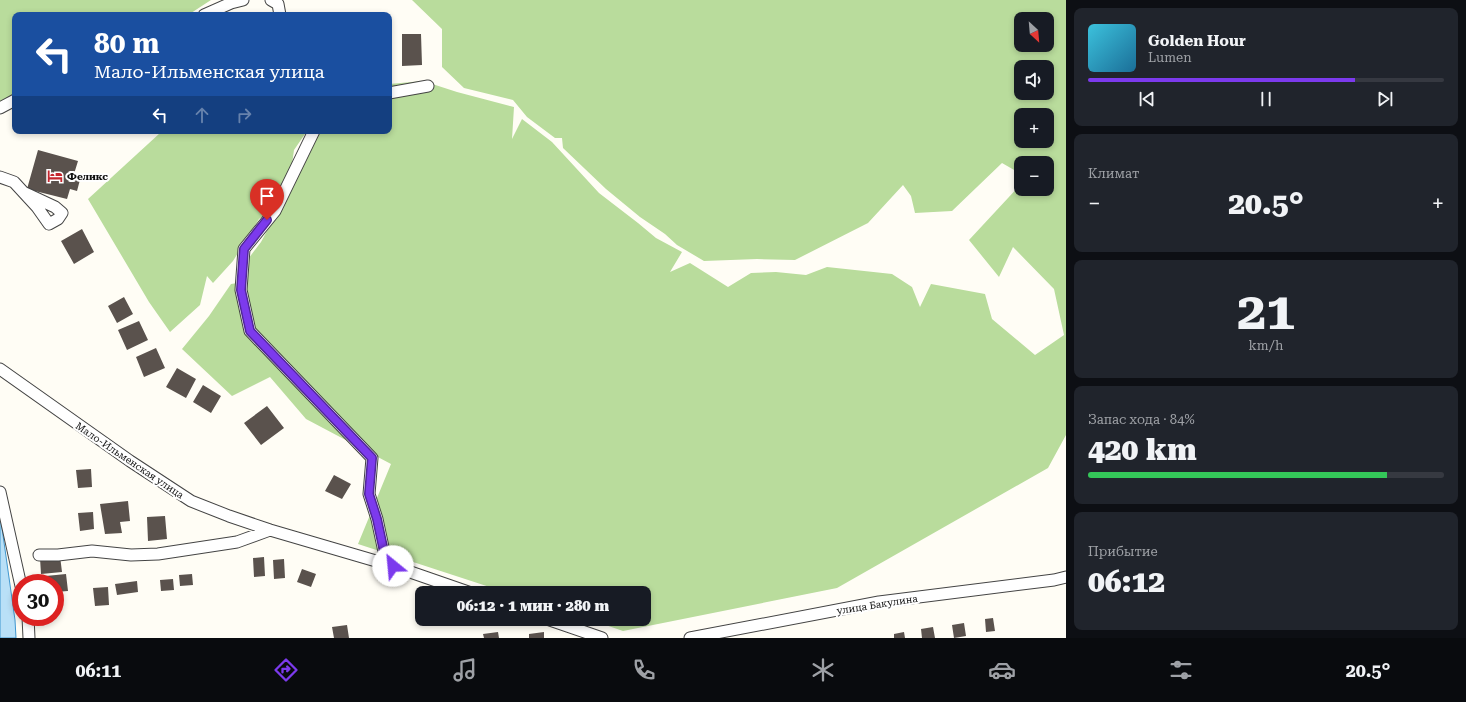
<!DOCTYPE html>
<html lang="ru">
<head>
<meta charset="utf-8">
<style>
  body { margin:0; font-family:"Roboto Serif",serif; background:#20242c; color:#f1f3f6; height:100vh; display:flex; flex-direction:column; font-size:15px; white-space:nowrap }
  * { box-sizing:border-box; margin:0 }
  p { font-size:13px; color:#9ea1a6 }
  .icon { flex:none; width:22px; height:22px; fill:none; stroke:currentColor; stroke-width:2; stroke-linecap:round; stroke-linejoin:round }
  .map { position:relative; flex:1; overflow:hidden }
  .drawer { display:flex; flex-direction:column; gap:8px; padding:8px; background:#0d0f14; width:400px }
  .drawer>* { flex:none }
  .banner { position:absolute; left:12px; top:12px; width:380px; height:122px; border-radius:8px; box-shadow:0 2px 6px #0003; background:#1a4fa0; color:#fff; overflow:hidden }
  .needle { width:26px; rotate:154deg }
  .fabs { position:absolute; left:1014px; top:12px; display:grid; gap:8px }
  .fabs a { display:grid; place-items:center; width:40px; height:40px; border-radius:8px; background:#171b24; box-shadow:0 2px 6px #0003; font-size:20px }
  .speed { position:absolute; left:12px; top:574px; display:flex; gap:8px; font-size:20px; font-weight:700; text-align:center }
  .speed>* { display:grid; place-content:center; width:52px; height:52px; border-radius:50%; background:#171b24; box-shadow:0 2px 6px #0003; line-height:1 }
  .speed .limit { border:6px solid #d22; background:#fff; color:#111 }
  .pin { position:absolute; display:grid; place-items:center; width:34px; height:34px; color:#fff; margin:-41px -17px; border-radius:50% 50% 50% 0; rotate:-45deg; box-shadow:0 0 4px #0007 }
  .pin .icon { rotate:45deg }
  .me { position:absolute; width:44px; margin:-22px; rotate:332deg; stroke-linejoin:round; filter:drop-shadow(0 0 3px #0008) }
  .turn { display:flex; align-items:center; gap:14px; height:84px; padding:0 16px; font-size:18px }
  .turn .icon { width:52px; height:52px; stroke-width:2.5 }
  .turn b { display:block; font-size:28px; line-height:34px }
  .lanes { display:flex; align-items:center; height:38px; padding:0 16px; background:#0003; justify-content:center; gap:20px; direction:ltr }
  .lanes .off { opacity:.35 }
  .big { font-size:30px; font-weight:800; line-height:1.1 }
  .drawer .card { flex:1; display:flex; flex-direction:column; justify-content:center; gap:6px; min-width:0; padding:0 14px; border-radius:8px; background:#20242c }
  .drawer .dial { align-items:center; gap:0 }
  .dial b { font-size:52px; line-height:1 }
  .song { display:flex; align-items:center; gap:12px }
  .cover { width:48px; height:48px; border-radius:6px; background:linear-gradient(135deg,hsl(190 70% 55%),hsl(200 70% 35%)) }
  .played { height:4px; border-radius:2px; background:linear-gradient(90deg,#7c3aed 75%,#363941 75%) }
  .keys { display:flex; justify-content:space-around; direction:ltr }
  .heat { display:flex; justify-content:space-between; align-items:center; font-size:22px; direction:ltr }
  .charge { height:6px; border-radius:3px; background:linear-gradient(90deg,#34c759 84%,#363941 0) }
  .trip { position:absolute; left:415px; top:586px; width:236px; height:40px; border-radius:8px; background:#171b24; box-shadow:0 2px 6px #0003; font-weight:800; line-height:40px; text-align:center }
  .tabs { display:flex; height:64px; justify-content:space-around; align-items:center; background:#090b0e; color:#9ea1a6 }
  .tabs .icon { width:28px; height:28px }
  .tabs .current { color:#7c3aed }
  .tabs b { font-size:18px; color:#f1f3f6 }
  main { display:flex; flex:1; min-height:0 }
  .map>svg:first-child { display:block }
  .forest { fill:#b9dc9c; fill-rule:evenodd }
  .water { fill:#b9e0f7; stroke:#3f96cf }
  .building { fill:#5a524d }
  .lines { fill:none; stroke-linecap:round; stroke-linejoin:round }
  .minor-casing { stroke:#444; stroke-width:13 }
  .minor { stroke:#fff; stroke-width:11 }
  .route-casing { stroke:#51269a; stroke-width:10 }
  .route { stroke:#7c3aed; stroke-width:7 }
  .labels { text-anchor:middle; stroke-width:4; stroke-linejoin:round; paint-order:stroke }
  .poi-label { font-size:10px; font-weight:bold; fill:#111; stroke:#fff; text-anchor:start }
  .street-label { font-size:10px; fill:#111; stroke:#fff }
</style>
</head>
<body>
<main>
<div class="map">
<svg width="1066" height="638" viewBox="0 0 1066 638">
  <rect width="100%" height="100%" fill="#fffdf5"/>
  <path class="forest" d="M0,0H211L188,15H15V103L0,105Z
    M412,0H1066V435L1048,468L837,588L623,631L588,619H644V593H508L358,544L391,464L306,419L270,377L232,396L182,349L209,316L231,284L244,282L242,267L261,242L282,203L259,219L233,261L213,283L207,276L200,305L170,332L149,302L88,199L160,133L170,131H307L294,150L288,192L318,131H389V84L423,81L457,92L514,107L512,139L522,119L552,142L599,193L638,223L656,238L682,252L670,272L690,263L728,287L751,273L776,272L806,275L827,267L892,274L912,287L920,307L931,284L985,294L992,319L1035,355L1064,335L1054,289L1013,247L999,277L969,240L1021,184V189H1047V163H1021V174L1002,163L952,211L915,213L911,196L903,185L868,223L795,260L757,259L704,261L677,245L665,234L640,217L606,189L563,148L562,138H555L527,117L513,100L464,88L442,67V29ZM1021,19H1047V45H1021ZM1021,67H1047V93H1021ZM1021,115H1047V141H1021Z"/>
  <path class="water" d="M0,514L15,620L16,638H0Z"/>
  <path class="building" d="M402,34H421L422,65L402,66Z
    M38,150L78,161L74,174L81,176L77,191L70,189L67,199L27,189Z
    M82,229L94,252L74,264L61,241Z
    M124,297L133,314L117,323L108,306Z
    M139,321L148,340L127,350L118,330Z
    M156,348L165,368L144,377L136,357Z
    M177,368L196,379L186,398L166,387Z
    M203,385L221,396L211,413L193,402Z
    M267,406L284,428L261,445L244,423Z
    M91,469L92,487L78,488L76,470Z
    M334,475L351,484L342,499L325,491Z
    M128,501L130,521L120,522L122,533L105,534L100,504Z
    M93,512L94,529L80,531L78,513Z
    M165,516L167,539L148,541L147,517Z
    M60,556L62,572L41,574L40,558Z
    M264,557L265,576L254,577L253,558Z
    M284,559L285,578L274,579L273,560Z
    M302,569L316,574L311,587L297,582Z
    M66,574L68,591L55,592V583H46V576Z
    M192,574L193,585L180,586L179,575Z
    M173,579L174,590L161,591L160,580Z
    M137,581L138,592L117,595L115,584Z
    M108,587L109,605L95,606L93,588Z
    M993,618L995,631L986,632L985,619Z
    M964,623L966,636L954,638L952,625Z
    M347,625L349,638H334L332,627Z
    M933,627L935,638H922L921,629Z
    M498,632L499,638H484L483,634Z
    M544,632V638H529V634Z
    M904,632L905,638H894V634Z"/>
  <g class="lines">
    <g class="minor-casing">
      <path id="minor" d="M271,0L278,4L280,15
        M204,15L231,3L243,0
        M389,93L428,86
        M0,108L15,100
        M314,131L275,211L244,249L241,290L250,331L372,458L369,494L377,519L386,561L393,566
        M0,177L14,182L37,207L49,224L58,219L62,213L55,207L25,193
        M0,369L130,461L191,501L229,516L270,530L393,566L471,593
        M0,492L21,586
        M39,555H58L92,551L131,555L158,554L237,542L270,530
        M28,617L29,638
        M547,619L602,638
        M690,638L879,602L1054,580L1066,577"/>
    </g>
    <use href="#minor" class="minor"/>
  </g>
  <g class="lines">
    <g class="route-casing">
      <path id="route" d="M267,220L244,249L241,290L250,331L372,458L369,494L377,519L386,561L393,566"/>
    </g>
    <use href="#route" class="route"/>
  </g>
  <defs>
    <g id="hotel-bare" transform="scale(1.2)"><path d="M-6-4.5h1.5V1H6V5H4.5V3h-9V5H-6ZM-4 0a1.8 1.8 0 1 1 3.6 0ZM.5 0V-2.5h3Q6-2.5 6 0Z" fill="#c4262e" stroke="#fff" stroke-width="2.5" paint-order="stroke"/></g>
  </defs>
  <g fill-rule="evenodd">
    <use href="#hotel-bare" x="55" y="176"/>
  </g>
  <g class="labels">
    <g class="poi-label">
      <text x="67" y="180">Феликс</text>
    </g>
    <g class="street-label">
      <text transform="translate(130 460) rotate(34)" y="4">Мало-Ильменская улица</text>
      <text transform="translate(877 604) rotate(-9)" y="4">улица Бакулина</text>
    </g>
  </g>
</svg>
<div class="fabs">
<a><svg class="needle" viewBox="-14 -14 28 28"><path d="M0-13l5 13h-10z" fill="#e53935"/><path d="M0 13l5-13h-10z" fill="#9ea1a6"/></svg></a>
<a><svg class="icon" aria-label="sound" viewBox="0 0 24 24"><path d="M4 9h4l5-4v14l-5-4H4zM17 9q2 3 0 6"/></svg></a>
<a>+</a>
<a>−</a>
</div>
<div class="speed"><div class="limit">30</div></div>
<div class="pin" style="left:267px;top:220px;background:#d93025"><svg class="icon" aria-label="arrive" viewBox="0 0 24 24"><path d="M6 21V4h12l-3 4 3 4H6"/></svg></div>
<svg class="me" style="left:393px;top:566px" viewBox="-20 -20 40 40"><circle r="19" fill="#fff"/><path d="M0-13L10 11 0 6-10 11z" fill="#7c3aed"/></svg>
<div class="trip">06:12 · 1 мин · 280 m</div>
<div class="banner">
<div class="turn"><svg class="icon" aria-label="left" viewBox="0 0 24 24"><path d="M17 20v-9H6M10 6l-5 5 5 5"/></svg><div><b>80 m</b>Мало-Ильменская улица</div></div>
<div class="lanes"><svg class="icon" aria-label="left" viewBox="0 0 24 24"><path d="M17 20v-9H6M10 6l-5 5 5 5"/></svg><svg class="icon off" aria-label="ahead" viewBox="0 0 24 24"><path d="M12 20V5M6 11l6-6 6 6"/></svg><svg class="icon off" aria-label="right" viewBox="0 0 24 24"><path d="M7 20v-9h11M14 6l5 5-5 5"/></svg></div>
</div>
</div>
<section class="drawer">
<div class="card">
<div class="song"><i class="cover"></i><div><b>Golden Hour</b><p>Lumen</p></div></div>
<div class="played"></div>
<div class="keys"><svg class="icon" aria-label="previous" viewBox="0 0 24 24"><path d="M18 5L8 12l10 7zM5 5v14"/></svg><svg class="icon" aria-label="pause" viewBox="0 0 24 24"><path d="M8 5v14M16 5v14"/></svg><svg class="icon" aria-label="next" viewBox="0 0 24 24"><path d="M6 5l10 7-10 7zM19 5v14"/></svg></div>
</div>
<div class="card"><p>Климат</p>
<div class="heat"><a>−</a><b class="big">20.5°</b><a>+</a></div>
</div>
<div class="card dial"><b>21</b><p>km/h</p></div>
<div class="card"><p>Запас хода · 84%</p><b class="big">420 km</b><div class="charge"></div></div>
<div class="card"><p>Прибытие</p><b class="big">06:12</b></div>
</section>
</main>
<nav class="tabs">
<b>06:11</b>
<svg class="icon current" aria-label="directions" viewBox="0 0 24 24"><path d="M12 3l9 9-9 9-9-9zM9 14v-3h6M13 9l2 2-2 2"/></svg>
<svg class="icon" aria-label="music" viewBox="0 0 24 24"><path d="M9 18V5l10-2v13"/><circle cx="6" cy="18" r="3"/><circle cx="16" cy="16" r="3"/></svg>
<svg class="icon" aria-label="phone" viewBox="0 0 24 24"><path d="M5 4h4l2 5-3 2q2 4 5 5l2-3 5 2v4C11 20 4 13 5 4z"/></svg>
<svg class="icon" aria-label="climate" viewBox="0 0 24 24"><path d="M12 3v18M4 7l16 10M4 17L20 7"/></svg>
<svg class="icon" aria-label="car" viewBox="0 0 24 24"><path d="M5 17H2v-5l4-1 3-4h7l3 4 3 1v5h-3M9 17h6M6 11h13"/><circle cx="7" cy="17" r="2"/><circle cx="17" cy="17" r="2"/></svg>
<svg class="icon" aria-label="filters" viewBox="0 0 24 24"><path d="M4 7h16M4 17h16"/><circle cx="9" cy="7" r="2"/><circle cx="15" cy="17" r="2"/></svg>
<b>20.5°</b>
</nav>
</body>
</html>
